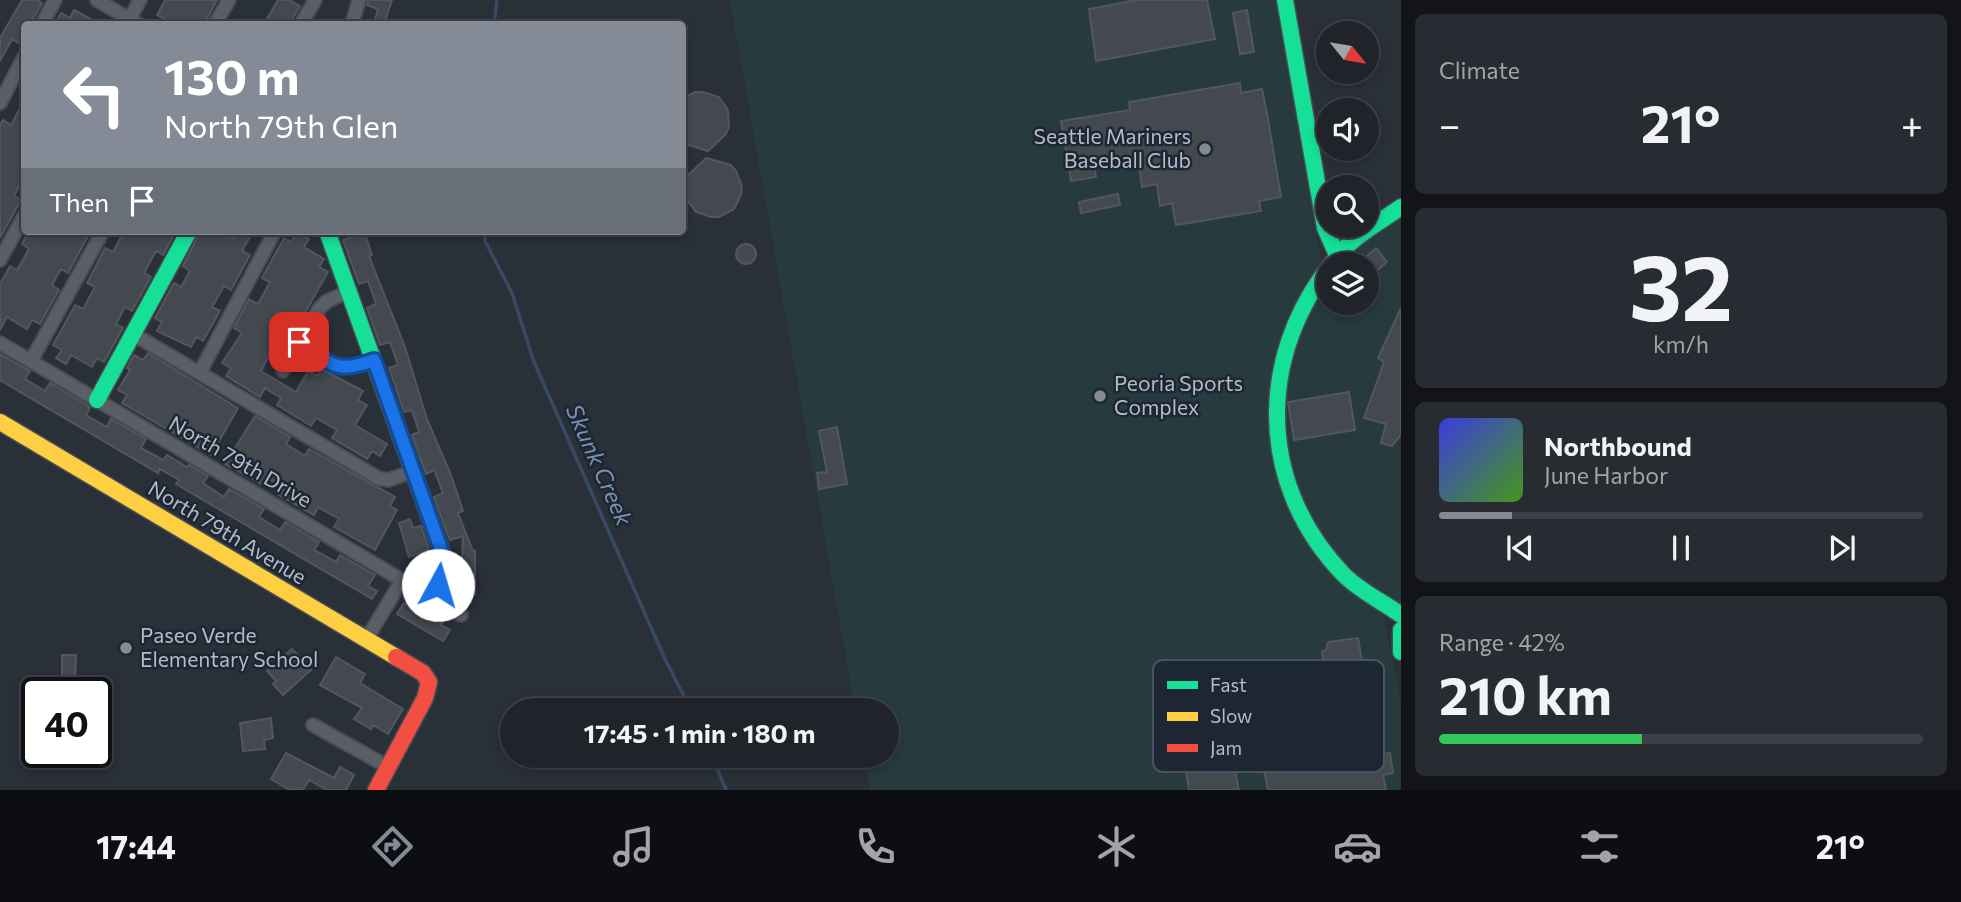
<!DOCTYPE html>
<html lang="en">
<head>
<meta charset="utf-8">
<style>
  body { margin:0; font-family:Commissioner,sans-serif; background:#282c32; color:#f1f3f6; height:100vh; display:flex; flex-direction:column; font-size:26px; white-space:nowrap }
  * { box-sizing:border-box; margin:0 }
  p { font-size:23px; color:#a2a4a8 }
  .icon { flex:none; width:38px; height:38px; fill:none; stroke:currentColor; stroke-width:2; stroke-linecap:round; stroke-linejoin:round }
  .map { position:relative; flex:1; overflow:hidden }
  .panel { display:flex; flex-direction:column; gap:14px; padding:14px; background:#121417; width:560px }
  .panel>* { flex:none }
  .top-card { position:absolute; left:21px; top:21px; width:665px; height:214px; border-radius:7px; box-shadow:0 4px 10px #0003,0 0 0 2px #3d4147; background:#848b96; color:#fff; overflow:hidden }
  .needle { width:46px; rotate:120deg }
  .controls { position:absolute; left:1316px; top:21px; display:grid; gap:14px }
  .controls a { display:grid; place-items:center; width:63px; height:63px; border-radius:50%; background:#20242a; box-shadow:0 4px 10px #0003,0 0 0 2px #3d4147; font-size:35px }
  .speed { position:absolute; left:21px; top:677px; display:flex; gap:14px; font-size:35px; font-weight:700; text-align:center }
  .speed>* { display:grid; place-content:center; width:91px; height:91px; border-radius:50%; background:#20242a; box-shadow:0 4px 10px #0003,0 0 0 2px #3d4147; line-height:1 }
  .speed .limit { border:4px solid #111; border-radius:10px; background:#fff; color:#111 }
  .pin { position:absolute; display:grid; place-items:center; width:60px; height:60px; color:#fff; margin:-30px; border-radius:14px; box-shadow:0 4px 10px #0006 }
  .me { position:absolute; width:77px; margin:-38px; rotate:6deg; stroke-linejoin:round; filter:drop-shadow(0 0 5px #0008) }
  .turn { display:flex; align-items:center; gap:24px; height:147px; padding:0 28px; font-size:32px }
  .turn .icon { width:91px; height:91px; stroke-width:2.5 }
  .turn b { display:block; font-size:49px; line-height:60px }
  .then { display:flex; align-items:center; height:66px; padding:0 28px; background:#0003; gap:14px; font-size:26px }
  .big { font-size:52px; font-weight:700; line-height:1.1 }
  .panel .widget { flex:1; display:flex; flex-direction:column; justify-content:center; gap:10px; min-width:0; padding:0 24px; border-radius:10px; background:#282c32 }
  .panel .dial { align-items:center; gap:0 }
  .dial b { font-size:91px; line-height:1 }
  .song { display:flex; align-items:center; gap:21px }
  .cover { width:84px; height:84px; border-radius:10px; background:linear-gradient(135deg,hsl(240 70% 55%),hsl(100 70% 35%)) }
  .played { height:7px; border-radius:4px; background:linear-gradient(90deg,#848b96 15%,#3d4147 15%) }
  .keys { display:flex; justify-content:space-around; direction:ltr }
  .heat { display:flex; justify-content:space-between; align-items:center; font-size:38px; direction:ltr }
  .charge { height:10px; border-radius:5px; background:linear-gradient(90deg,#34c759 42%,#3d4147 0) }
  .trip { position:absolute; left:500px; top:698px; width:399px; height:70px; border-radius:35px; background:#20242a; box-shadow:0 4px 10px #0003,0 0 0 2px #3d4147; font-weight:700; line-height:70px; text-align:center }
  .dock { display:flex; height:112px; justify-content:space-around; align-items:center; background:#0d0e11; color:#a2a4a8 }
  .dock .icon { width:49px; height:49px }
  .dock .current { color:#848b96 }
  .dock b { font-size:32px; color:#f1f3f6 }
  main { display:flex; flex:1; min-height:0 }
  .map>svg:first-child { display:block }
  .green { fill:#273a3e }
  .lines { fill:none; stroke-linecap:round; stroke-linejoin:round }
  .stream { stroke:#384963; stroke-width:3.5 }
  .building { fill:#444950; stroke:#52575f; stroke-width:2 }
  .street-casing { stroke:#484c53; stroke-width:16 }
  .fast-casing { stroke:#484c53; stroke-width:19 }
  .slow-casing { stroke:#484c53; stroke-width:19 }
  .jam-casing { stroke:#484c53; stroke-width:19 }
  .street { stroke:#5a5e66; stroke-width:12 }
  .fast { stroke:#16e098; stroke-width:16 }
  .slow { stroke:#ffcf43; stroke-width:16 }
  .jam { stroke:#f24e42; stroke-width:16 }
  .route-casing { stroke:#114b97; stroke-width:18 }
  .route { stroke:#1a73e8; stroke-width:12 }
  .poi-dot { fill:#848b96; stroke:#1d2633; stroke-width:2.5 }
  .labels { text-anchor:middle; stroke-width:5; stroke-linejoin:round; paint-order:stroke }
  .poi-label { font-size:21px; fill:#b4bcc9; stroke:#1d2633; text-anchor:start }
  .street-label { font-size:21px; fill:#b4bcc9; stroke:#1d2633 }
  .water-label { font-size:23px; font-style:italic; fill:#7c92b1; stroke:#1d2633 }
  .key { fill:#1d2633; stroke:#4a5360; stroke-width:2 }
  .key-label { font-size:19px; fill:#b4bcc9 }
</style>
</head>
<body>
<main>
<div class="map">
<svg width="1401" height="790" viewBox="0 0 1401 790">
  <rect width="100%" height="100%" fill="#2a3038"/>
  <path class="green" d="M730,0H1275L1321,259L1334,264H1328V303H1367V264H1337L1401,214V606L1383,613L1401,702V790H870L863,756H887V710H855Z"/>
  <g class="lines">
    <path class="stream" d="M494,24L497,0
      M485,231V241L512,293L534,362L664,657L691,710
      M712,756L726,790"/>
  </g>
  <path class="building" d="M22,0H37L42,3L30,24H24V34L19,43L12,39L0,61V38Z
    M165,0H217L204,24H174L157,15Z
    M278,0H289L300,6L289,24H264Z
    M368,0H392L384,24H374L378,9L367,5Z
    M1136,0H1207L1215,39L1096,61L1089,9Z
    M74,10L100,24H55L61,13L70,18Z
    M1247,10L1254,52L1240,54L1233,13Z
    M1240,83L1241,93L1262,89L1267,113L1281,197L1259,201L1261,211L1176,225L1172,203L1160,206L1157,184L1142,187L1138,157L1094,164L1096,177L1071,181L1061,121L1130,110L1129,102Z
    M695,92H703L719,97L728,110L729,127L726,134L708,151L682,143V99Z
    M24,101V176L14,196L21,200L0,238V125L3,120L11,125Z
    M706,158L731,165L736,171L742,186L741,195L734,209L719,217H711L696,212L686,199L685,182L688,175Z
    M1118,194L1120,205L1081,213L1079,202Z
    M29,231H74L87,238L68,273L61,269L52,285L59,290L40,324L32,320L27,329L7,317L0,330V284L10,266L17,270L29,249L22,244Z
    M124,231H176L163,255L156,251L144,273L151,277L132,311L125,307L116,324L123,328L104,362L97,358L92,367L71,355L66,364L56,358L62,350L53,345L75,305L83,309L95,287L87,283L105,248L113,252Z
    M211,231H221L234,239L239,231H253L242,251L250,255L231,290L224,286L212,307L220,311L203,341L196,337L191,347L157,331L162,322L155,318L174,283L181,287L190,271L183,266L200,232L209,236Z
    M350,231H364L372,255L369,256L405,347L427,419L451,475L463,511L458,513L473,551H475V594L454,593V560L462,561L463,536L450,540L446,530L434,497L443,493L434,470L426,474L412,435L419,432L412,410L404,412L389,368L398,365L390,342L380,345L367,308L376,304L368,281L359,284L343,240L352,237Z
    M297,232L309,239L304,247L324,259L319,267L328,272L280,357L271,352L261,371L296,392L308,371L318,376L321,369L363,391L358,400L367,405L355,425L387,444L380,456L372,451L367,459L332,438L337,430L316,418L311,426L277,405L281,398L265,388L260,397L226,376L231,368L222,363L242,333L234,328L249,299L258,304L270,282L262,278L284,238L291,242Z
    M736 254a10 10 0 1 1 20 0a10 10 0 1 1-20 0Z
    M1376,248L1387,262L1367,279V264H1358Z
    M1401,308V435L1392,446L1381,443L1386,424L1364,418L1384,362L1378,358Z
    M148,353L238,408L211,455L122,403L127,395L118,390L130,370L127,368L134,355L143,360Z
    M0,354L30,371L25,379L45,391L50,383L87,405L90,408L86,415L107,427L111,419L146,439L141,448L163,460L167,455L187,467L189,465L208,476L203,483L224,497L229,489L264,509L259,517L280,530L285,522L319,542L314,550L336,562L340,555L375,575L368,586L377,591L372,599L176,484L179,480L160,469L158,473L0,380Z
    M1349,392L1355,430L1294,440L1288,402Z
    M255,416L290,437L286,444L305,456L309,449L395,497L390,506L397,510L375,550L334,527L339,519L318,507L314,515L279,495L284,488L267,478L263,485L225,464Z
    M837,427L847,484L819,489L817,473L827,472L819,431Z
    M410,519L413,528L421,526L429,549L409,557L399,523Z
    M417,600L446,617L441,625L450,630L443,641L397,614L404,603L413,608Z
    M1358,638L1378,755L1390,753L1393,773L1383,775L1386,790H1268L1264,770L1234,766L1239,790H1189L1186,771L1229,764L1281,733L1250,739L1246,716L1284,710L1283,704L1328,697L1322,651L1326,650L1328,642Z
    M292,649L311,670L283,695L273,684L276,681L267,671Z
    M62,655H76L75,682H62Z
    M336,657L365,674L360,683L403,709L388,734L373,725L371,729L354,719L362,708L320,685Z
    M271,718L273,738L264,740L265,749L243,751L240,723Z
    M286,753L334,778L340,767L354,775L346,790H327L309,780L303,790H290L271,779Z"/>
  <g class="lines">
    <g class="street-casing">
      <path id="street" d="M97,0L138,24
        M42,24L55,0
        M127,24L140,0
        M215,24L229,0
        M301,24L315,0
        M352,24L359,0
        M0,103L24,57
        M0,260L24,216
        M133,334L378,478L388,480L414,471
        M299,342C333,364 334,375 374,360
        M0,343L461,615
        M31,361L103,231
        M283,371L319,309L327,301L350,291
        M200,372L275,231
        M366,640L402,580
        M313,725L388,767"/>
    </g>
    <g class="fast-casing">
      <path id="fast" d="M1285,0L1325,228L1337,255
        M1401,207C1383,220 1360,232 1345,248C1257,343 1252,480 1344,575C1360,591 1383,602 1401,615
        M327,231L442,552L444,571L431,597
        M97,400L189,231
        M1401,630V652"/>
    </g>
    <g class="slow-casing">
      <path id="slow" d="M0,422L396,657"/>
    </g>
    <g class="jam-casing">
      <path id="jam" d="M376,790L425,698L429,682L423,673L396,657"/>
    </g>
    <use href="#street" class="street"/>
    <use href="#fast" class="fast"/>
    <use href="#slow" class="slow"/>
    <use href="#jam" class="jam"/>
  </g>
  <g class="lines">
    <g class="route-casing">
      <path id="route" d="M299,342C333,364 334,375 374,360L442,552L444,571L438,585"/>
    </g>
    <use href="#route" class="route"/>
  </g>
  <g class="poi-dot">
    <circle cx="1205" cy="149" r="7"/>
    <circle cx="1100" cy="396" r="7"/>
    <circle cx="126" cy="648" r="7"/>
  </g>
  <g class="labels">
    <g class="poi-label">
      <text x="1191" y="144" text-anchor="end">Seattle Mariners<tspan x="1191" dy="24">Baseball Club</tspan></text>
      <text x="1114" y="391">Peoria Sports<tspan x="1114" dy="24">Complex</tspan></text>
      <text x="140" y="643">Paseo Verde<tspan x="140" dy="24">Elementary School</tspan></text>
    </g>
    <g class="street-label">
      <text transform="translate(240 462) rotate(30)" y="7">North 79th Drive</text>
      <text transform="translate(227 533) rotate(31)" y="7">North 79th Avenue</text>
    </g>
    <g class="water-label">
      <text transform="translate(599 465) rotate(66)" y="8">Skunk Creek</text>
    </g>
  </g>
  <rect x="1153" y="660" width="231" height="112" rx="10" class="key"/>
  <rect x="1167" y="681" width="31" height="8" fill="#16e098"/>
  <rect x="1167" y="712" width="31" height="9" fill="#ffcf43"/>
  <rect x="1167" y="744" width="31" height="8" fill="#f24e42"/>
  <g class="key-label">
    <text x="1210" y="692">Fast</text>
    <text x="1210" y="723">Slow</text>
    <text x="1210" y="755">Jam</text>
  </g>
</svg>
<div class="controls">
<a><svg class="needle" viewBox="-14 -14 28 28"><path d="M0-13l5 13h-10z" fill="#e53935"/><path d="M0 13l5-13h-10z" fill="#a2a4a8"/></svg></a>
<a><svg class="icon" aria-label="sound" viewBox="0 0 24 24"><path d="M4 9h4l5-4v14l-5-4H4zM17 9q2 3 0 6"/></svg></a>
<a><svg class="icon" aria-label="search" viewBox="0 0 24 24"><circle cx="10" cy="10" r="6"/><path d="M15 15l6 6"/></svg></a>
<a><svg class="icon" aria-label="layers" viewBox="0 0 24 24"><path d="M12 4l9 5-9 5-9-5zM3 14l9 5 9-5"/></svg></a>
</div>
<div class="speed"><div class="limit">40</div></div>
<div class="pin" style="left:299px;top:342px;background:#d93025"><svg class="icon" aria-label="arrive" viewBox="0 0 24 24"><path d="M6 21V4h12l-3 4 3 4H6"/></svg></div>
<svg class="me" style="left:438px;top:585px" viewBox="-20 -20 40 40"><circle r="19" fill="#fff"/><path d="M0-13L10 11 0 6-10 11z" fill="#1a73e8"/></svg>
<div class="trip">17:45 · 1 min · 180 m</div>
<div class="top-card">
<div class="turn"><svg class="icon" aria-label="left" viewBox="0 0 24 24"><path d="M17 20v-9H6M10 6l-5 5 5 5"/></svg><div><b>130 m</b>North 79th Glen</div></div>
<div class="then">Then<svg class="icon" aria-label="arrive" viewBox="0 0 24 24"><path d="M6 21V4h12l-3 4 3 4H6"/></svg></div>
</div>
</div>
<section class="panel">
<div class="widget"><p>Climate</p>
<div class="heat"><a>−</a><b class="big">21°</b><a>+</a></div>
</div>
<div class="widget dial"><b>32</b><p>km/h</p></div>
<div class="widget">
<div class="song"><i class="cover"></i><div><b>Northbound</b><p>June Harbor</p></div></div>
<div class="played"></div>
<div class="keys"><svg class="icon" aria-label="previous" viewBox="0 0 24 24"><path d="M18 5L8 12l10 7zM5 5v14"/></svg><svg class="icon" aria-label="pause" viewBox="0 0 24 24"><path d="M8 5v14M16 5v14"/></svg><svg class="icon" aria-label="next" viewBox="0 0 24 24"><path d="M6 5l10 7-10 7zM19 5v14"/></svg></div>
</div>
<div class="widget"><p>Range · 42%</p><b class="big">210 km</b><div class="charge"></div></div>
</section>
</main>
<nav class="dock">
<b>17:44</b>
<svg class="icon current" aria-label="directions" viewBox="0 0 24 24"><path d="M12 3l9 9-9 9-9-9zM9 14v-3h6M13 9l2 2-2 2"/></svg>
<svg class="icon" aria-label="music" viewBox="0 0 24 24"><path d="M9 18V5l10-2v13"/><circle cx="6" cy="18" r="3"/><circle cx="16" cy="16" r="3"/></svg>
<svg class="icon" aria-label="phone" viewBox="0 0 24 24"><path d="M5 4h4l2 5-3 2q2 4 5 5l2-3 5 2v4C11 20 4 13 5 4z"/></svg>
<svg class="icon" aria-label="climate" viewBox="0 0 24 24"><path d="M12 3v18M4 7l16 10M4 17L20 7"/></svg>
<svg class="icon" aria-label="car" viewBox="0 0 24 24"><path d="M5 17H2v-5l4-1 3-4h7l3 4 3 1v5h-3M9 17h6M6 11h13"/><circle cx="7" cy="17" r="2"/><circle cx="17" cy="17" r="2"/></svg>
<svg class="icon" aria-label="filters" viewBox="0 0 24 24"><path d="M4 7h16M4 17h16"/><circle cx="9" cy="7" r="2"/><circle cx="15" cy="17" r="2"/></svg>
<b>21°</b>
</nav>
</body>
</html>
